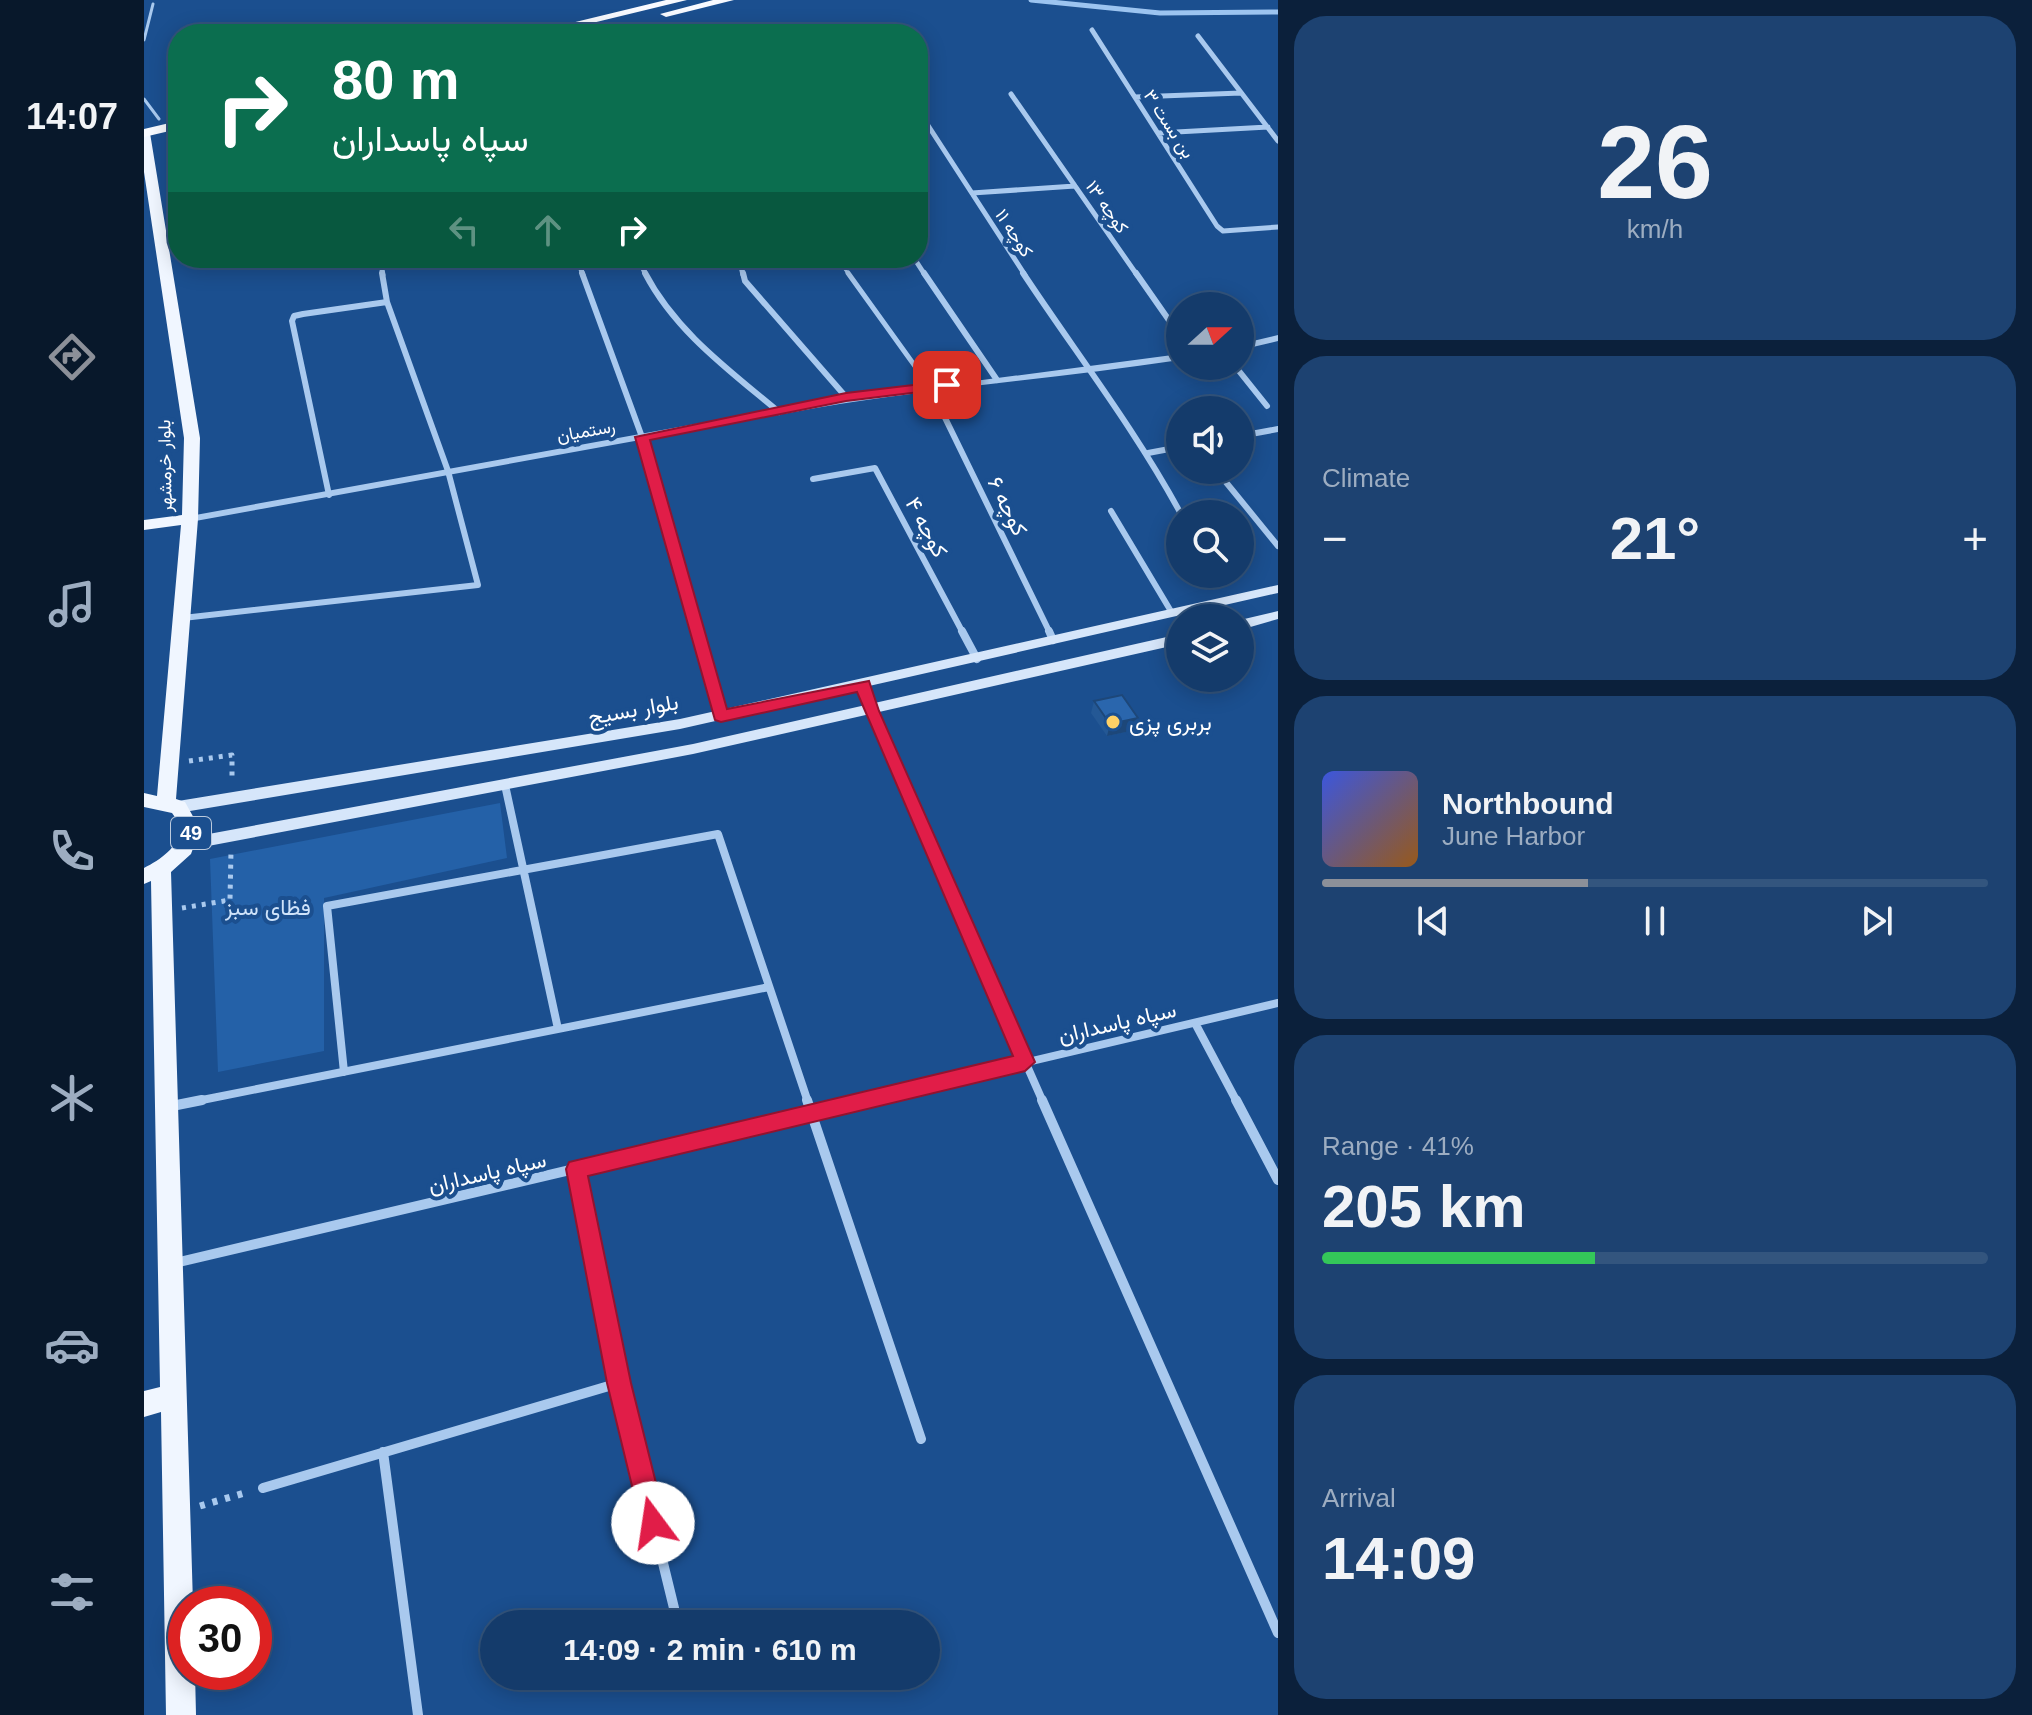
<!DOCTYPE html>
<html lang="en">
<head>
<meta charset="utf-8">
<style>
  body { margin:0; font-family:Helvetica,Vazirmatn,sans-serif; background:#1d4271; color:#f1f3f6; height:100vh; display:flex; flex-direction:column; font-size:30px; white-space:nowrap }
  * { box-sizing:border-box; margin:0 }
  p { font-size:26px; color:#9dadc1 }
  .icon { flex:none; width:44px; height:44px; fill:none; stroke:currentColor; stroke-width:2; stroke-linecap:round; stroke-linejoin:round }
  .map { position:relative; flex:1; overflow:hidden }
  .drawer { display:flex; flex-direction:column; gap:16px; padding:16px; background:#0b203b; width:754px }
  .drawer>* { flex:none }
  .guide { position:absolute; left:24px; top:24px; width:760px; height:244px; border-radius:32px; box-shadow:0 4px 20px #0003,0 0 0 2px #33557e; background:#0b6e4f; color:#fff; overflow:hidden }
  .needle { width:52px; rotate:69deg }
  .buttons { position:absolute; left:1022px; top:292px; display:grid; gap:16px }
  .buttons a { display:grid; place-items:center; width:88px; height:88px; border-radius:50%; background:#143b6b; box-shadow:0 4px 20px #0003,0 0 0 2px #33557e; font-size:40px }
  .speed { position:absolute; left:24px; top:1586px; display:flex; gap:16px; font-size:40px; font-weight:700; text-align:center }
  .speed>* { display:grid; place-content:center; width:104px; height:104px; border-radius:50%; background:#143b6b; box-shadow:0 4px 20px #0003,0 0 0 2px #33557e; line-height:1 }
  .speed .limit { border:12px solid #d22; background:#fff; color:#111 }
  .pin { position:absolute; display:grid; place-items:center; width:68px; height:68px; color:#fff; margin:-34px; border-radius:16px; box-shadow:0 4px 12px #0006 }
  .me { position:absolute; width:88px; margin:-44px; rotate:346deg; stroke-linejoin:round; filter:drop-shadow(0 0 6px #0008) }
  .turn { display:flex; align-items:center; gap:28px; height:168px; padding:0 32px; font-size:36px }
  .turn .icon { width:104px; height:104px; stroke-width:2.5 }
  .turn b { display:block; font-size:56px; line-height:68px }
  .lanes { display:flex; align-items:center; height:76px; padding:0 32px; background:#0003; justify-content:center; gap:40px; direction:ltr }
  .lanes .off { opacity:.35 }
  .big { font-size:60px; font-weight:700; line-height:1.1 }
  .drawer .widget { flex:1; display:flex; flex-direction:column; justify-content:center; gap:12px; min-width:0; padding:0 28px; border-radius:32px; background:#1d4271 }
  .drawer .dial { align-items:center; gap:0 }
  .dial b { font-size:104px; line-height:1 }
  .song { display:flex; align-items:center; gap:24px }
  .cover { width:96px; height:96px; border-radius:12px; background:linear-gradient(135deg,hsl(230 70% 55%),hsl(30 70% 35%)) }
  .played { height:8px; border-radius:4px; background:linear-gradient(90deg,#8c9099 40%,#33557e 40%) }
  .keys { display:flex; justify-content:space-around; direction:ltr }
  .heat { display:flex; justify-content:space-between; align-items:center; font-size:44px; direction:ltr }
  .charge { height:12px; border-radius:6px; background:linear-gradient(90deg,#34c759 41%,#33557e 0) }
  .trip { position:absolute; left:336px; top:1610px; width:460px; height:80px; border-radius:40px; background:#143b6b; box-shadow:0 4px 20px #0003,0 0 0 2px #33557e; font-weight:700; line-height:80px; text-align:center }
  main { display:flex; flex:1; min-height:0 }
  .tab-bar { display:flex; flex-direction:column; width:144px; justify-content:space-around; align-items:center; background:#08182b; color:#9dadc1 }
  .tab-bar .icon { width:56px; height:56px }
  .tab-bar .current { color:#8c9099 }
  .tab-bar b { font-size:36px; color:#f1f3f6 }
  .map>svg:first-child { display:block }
  .green { fill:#2461a8 }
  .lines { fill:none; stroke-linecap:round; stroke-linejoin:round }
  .stream { stroke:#9cc4f0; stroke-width:5 }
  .path-far1 { stroke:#a9c9ee; stroke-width:5; stroke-dasharray:4 6; stroke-linecap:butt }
  .path { stroke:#a9c9ee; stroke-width:7; stroke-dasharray:5 8; stroke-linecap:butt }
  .service-far1 { stroke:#a9c9ee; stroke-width:3 }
  .service { stroke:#a9c9ee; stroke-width:5 }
  .minor-far3 { stroke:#a9c9ee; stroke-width:5 }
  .minor-far2 { stroke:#a9c9ee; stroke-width:6 }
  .minor-far1 { stroke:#a9c9ee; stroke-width:8 }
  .minor { stroke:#a9c9ee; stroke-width:10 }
  .tertiary { fill:#a9c9ee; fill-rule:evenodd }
  .secondary { fill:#d6e6fa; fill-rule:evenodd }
  .primary { fill:#f0f6ff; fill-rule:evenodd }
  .trunk { fill:#f8faff; fill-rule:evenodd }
  .wall { fill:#245895 }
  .shaded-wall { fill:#1d4779 }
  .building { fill:#2a66ad; stroke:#1d4779; stroke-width:2 }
  .route { fill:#e11d48; stroke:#92132f; stroke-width:2 }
  .poi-dot { fill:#ffd166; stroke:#1b4f8f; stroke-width:3 }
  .labels { text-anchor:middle; stroke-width:8; stroke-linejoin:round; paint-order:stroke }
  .far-street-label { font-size:18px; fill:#fff; stroke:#1b4f8f }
  .shield { fill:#1b4f8f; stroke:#bbcadd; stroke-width:2 }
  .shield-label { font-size:20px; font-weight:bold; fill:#fff }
  .street-label { font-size:22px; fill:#fff; stroke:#1b4f8f }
  .poi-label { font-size:22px; fill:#fff; stroke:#1b4f8f; text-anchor:start }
  .park-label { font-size:22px; fill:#cfe3fa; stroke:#1b4f8f }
</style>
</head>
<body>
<main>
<nav class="tab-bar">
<b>14:07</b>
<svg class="icon current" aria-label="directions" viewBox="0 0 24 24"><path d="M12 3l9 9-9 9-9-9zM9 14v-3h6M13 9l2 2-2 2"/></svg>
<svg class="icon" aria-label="music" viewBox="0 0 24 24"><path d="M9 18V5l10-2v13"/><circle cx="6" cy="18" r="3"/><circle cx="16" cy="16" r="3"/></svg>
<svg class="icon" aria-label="phone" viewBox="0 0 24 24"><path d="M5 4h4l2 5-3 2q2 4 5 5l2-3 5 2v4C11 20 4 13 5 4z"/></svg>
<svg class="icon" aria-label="climate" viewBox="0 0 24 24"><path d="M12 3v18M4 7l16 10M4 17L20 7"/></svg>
<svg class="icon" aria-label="car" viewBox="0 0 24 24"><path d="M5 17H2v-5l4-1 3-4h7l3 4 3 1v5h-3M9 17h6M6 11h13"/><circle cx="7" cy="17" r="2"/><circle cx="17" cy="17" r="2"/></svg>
<svg class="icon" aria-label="filters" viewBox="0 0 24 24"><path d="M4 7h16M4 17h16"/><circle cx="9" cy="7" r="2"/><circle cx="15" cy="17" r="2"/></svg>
</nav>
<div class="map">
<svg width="1134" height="1715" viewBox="0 0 1134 1715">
  <rect width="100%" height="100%" fill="#1b4f8f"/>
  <path class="green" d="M356,803L363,858L180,898V1051L74,1072L66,859Z"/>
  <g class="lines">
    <path class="stream" d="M887,0L1016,13L1134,12"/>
    <path class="path-far1" d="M45,761L88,755V781
      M38,908L86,900L87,851"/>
    <path class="path" d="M56,1506L104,1492"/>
    <path class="service-far1" d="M0,40L9,4
      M0,99L15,119
      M693,258L705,275"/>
    <path class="service" d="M704,273L786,387"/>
    <path class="minor-far3" d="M948,30L1073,226L1079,231L1134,227
      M1054,36L1134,141
      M867,94L993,275
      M991,97L1097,93
      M774,110L881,275
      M1014,133L1124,127
      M828,193L931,186
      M236,258L239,275
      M433,258L439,275
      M494,258L502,275
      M595,258L599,275
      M770,258L781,275"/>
    <path class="minor-far2" d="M438,273L498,437L553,633
      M501,273C531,331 585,370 635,412
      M599,273L601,281L702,397
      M780,273L853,380
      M879,273C932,353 991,429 1037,514
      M992,273L1036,336
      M1091,366L1123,406
      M786,387L906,633
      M1096,436L1134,429
      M1004,453L1036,447
      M1072,470L1134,546
      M669,479L731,468L819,633
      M185,495L148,321L150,316L159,314L243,302
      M967,511L1028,613
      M39,618L334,585L304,471L243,302L238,273"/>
    <path class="minor-far1" d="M553,631L577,716
      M818,631L833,659
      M905,631L909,640
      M726,711L899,1102
      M361,785L414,1029
      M1051,1023L1093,1102
      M200,1072L183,906L574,834L664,1102
      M48,1102L625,987
      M714,1102L1134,1003"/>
    <path class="minor" d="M663,1100L777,1439
      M898,1100L1134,1633
      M1092,1100L1134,1180
      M23,1107L58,1100
      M31,1263L723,1100
      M475,1383L530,1608
      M239,1452L274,1715
      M119,1488L475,1383L432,1169"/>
    <path class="tertiary" d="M1134,335V341L1096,350V344Z
      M1036,354V360C915,378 793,388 672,408L46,522L40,519L46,516L672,402Z"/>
    <path class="secondary" d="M1134,585V593L536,729L34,813L26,807L34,801L536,719Z
      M1134,611V619L1096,630V620Z
      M1036,634V644L549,754L43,850L35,844L43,838L549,744Z"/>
    <path class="primary" d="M0,129L6,133L56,438L54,519L32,799L41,802L56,829L47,854L27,872L49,1604H42V1672H51L52,1715H22L17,1412L0,1417V1391L16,1387L7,881L0,884V868C22,857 47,838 28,813L0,807V793L13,796L37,525L0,530V520L38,515L40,438L0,172Z"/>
    <path class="trunk" d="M522,0H543L403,34H382Z
      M569,0H590L522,17L516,14Z
      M34,121V129L0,137V129Z"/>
  </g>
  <path class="wall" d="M950,701L991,730L963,736L947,713Z"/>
  <path class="shaded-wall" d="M994,718L991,730L963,736L966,724Z"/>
  <path class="building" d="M978,695L994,718L966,724L950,701Z"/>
  <path class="route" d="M803,381L808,383V388L702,401L506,440L583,709L725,681L735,711L891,1062L881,1071L444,1176L487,1383L522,1523L518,1532L509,1536L501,1532L497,1523L463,1383L422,1169L425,1162L869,1056L713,692L577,722L571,720L491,437L702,393Z"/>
  <circle class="poi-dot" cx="969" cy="722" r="8"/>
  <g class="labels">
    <g class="far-street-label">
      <text transform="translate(1025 124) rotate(57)" y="6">بن بست ۳</text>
      <text transform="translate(963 207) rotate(55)" y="6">کوچه ۱۳</text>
      <text transform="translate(870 233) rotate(57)" y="6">کوچه ۱۱</text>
      <text transform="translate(442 431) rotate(-10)" y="6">رستمیان</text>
      <text transform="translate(21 466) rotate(-91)" y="6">بلوار خرمشهر</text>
    </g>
    <rect class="shield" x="27" y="817" width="40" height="32" rx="6"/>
    <g class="shield-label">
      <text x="47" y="840">49</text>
    </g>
    <g class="street-label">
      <text transform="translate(864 506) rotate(64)" y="8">کوچه ۶</text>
      <text transform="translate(783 527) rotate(62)" y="8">کوچه ۴</text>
      <text transform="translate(489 709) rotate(-10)" y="8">بلوار بسیج</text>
      <text transform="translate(973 1022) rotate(-13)" y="8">سپاه پاسداران</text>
      <text transform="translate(343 1172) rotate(-13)" y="8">سپاه پاسداران</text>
    </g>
    <g class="poi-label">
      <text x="985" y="730">بربری پزی</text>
    </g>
    <g class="park-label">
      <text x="124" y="915">فظای سبز</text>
    </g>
  </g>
</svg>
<div class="buttons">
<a><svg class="needle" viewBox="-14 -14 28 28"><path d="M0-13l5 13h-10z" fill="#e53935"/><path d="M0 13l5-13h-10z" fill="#9dadc1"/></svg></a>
<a><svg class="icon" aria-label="sound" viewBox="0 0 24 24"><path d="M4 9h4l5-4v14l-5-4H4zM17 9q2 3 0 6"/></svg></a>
<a><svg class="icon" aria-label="search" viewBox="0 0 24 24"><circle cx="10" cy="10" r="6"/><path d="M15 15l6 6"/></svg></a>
<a><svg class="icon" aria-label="layers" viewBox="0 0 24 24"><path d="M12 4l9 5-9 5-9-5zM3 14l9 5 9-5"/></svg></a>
</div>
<div class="speed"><div class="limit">30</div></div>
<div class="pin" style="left:803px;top:385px;background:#d93025"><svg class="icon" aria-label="arrive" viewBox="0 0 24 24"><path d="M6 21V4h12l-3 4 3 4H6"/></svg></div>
<svg class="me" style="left:509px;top:1523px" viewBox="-20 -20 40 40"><circle r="19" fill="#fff"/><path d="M0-13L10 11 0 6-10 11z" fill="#e11d48"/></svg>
<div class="trip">14:09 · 2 min · 610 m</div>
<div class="guide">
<div class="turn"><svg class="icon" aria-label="right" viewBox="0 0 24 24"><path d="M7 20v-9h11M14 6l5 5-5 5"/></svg><div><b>80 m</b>سپاه پاسداران</div></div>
<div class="lanes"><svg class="icon off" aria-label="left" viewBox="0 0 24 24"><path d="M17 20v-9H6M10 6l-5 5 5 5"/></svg><svg class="icon off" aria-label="ahead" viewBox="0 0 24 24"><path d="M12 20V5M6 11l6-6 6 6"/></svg><svg class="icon" aria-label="right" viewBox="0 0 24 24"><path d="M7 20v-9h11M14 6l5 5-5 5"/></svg></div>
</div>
</div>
<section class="drawer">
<div class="widget dial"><b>26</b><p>km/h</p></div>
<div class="widget"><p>Climate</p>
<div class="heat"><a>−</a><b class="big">21°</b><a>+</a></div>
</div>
<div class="widget">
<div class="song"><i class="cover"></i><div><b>Northbound</b><p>June Harbor</p></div></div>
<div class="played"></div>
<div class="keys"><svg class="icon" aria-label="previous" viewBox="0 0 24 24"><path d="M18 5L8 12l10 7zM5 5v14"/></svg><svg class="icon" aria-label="pause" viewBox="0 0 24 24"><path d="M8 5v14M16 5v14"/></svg><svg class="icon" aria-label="next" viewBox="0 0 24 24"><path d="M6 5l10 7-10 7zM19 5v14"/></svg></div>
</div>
<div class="widget"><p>Range · 41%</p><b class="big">205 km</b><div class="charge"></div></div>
<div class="widget"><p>Arrival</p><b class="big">14:09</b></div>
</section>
</main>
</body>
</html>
